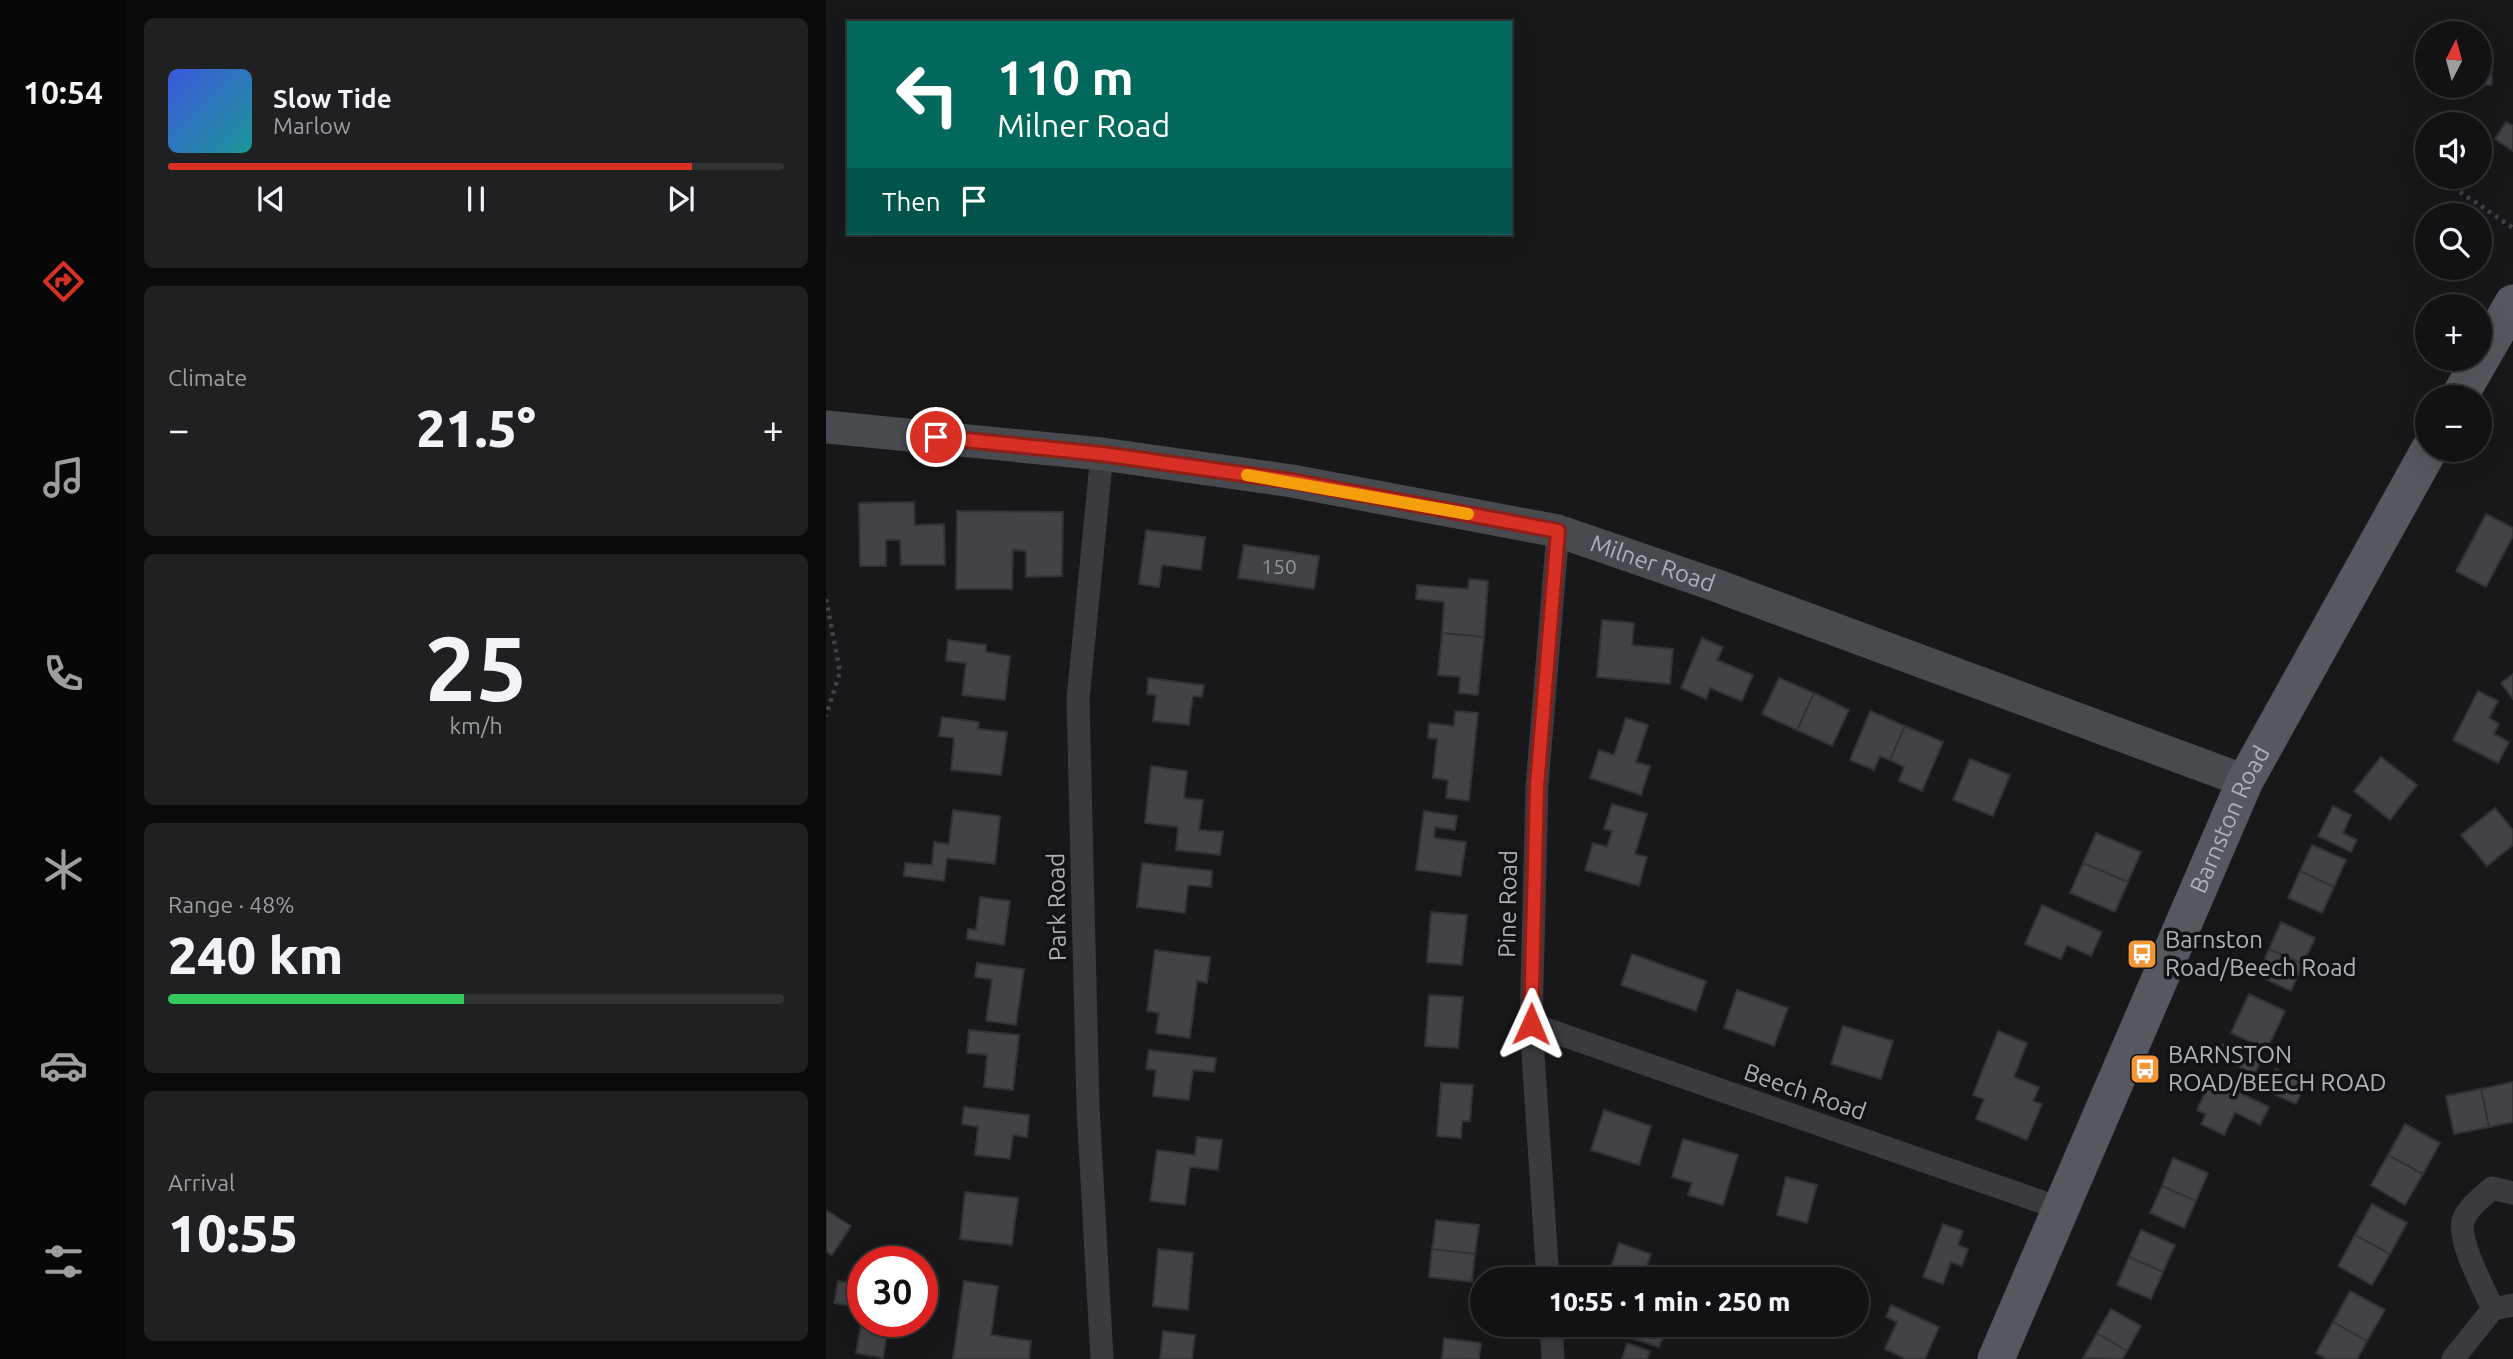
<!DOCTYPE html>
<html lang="en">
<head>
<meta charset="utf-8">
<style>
  body { margin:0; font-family:Ubuntu,sans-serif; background:#1f2022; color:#f1f3f6; height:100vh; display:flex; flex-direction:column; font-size:26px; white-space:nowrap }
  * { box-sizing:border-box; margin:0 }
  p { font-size:23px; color:#9c9ea0 }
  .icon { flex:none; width:38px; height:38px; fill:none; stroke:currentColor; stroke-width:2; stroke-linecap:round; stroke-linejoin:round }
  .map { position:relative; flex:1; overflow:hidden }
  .panel { display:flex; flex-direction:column; gap:18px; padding:18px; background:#0a0a0b; width:700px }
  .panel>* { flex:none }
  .top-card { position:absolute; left:21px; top:21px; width:665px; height:214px; border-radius:0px; box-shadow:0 7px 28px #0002,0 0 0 2px #313234; background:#00695c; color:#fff; overflow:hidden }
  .needle { width:46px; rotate:6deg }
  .fabs { position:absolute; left:1589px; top:21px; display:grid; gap:14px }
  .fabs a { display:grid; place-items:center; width:77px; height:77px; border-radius:50%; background:#121214; box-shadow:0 7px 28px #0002,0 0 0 2px #313234; font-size:35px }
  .speed { position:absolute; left:21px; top:1246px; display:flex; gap:14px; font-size:35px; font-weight:700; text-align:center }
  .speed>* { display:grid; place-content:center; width:91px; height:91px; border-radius:50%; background:#121214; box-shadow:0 7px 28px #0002,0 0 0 2px #313234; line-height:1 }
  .speed .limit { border:10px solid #d22; background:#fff; color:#111 }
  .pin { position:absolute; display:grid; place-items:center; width:60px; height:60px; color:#fff; margin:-30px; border:4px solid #fff; border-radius:50%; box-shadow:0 2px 7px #0007 }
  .me { position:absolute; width:77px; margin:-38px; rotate:1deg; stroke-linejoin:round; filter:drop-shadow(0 0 5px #0008) }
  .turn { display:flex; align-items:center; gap:24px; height:147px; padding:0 35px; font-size:32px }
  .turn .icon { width:91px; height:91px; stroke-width:2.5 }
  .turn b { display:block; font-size:49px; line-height:60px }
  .then { display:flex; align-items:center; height:66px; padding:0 35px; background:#0003; gap:14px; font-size:26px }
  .big { font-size:52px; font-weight:800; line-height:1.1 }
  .panel .card { flex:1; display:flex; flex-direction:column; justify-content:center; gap:10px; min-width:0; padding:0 24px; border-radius:10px; background:#1f2022 }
  .panel .dial { align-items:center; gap:0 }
  .dial b { font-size:91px; line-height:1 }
  .song { display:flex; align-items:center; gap:21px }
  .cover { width:84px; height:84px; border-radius:10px; background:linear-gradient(135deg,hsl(230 70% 55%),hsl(180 70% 35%)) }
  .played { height:7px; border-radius:4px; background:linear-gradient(90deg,#d93025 85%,#313234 85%) }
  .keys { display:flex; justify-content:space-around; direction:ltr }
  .heat { display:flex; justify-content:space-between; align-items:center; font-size:38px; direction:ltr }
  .charge { height:10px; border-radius:5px; background:linear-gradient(90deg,#34c759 48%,#313234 0) }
  .trip { position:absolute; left:644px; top:1267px; width:399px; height:70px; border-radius:35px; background:#121214; box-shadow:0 7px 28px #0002,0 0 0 2px #313234; font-weight:800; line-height:70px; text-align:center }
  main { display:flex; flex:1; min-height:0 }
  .tab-bar { display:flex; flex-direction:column; width:126px; justify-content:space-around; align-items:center; background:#070708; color:#9c9ea0 }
  .tab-bar .icon { width:49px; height:49px }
  .tab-bar .current { color:#d93025 }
  .tab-bar b { font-size:32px; color:#f1f3f6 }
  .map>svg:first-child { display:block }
  .building { fill:#424347; stroke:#323236; stroke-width:2 }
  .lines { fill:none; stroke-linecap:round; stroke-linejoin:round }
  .path { stroke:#3f4246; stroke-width:4.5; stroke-dasharray:3.5 5; stroke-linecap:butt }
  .street { stroke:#393b3f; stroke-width:23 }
  .secondary { stroke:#474a4f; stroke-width:33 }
  .primary { stroke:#55585e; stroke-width:37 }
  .route-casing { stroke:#8d1f18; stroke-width:18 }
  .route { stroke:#d93025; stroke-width:12 }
  .slow { stroke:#f59e0b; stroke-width:12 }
  .labels { text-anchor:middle; stroke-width:7; stroke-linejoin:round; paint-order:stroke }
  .number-label { font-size:21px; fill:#90969d }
  .street-label { font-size:24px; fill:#aab1ba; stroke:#131315 }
  .poi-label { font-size:24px; fill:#aab1ba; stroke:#131315; text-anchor:start }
</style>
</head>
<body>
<main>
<nav class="tab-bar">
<b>10:54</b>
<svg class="icon current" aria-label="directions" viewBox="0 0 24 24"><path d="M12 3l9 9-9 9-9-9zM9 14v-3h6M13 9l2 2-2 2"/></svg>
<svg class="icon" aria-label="music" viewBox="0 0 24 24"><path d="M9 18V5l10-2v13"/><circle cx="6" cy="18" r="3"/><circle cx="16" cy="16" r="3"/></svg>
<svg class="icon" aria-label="phone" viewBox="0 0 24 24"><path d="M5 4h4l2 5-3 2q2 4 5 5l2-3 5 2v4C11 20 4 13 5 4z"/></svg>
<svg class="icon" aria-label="climate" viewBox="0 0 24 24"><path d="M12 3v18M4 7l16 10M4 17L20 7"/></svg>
<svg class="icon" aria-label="car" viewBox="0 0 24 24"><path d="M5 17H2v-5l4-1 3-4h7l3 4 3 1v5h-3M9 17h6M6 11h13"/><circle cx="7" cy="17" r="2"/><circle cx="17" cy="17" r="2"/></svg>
<svg class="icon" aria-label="filters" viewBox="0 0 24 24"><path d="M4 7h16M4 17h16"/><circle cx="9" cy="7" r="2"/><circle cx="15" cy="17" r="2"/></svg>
</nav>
<section class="panel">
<div class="card">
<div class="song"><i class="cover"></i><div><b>Slow Tide</b><p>Marlow</p></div></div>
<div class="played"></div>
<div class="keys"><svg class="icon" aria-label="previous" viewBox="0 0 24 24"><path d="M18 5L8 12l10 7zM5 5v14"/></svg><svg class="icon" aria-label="pause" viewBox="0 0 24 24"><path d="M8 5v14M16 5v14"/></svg><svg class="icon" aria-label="next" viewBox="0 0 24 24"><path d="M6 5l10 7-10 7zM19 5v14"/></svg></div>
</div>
<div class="card"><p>Climate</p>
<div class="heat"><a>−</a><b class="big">21.5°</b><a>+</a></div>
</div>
<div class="card dial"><b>25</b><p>km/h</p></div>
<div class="card"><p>Range · 48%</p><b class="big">240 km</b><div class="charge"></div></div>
<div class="card"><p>Arrival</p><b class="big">10:55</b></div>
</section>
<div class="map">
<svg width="1687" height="1359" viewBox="0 0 1687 1359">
  <rect width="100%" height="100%" fill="#18181a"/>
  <path class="building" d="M1654,51H1665L1666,85H1654Z
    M1680,122L1687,126V151L1669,139Z
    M88,502L89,525L118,524L119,565H75L74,540H60V566H34L33,503Z
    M131,511L237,512L236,576L200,577V551L187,550L186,589H130Z
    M1660,514L1687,528V536L1660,587L1630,571Z
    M320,530L379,537L375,570L336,565L333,587L313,584Z
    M418,545L493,556L488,589L412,578Z
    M643,579L662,581L658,637L616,633L618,602L590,599L591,585L642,589Z
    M776,620L808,623L806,645L847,649L844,684L771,677Z
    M616,633L658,637L652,695L633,693L634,677L612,675Z
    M876,638L897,647L891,660L927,675L916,701L884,688L880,699L855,688Z
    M122,640L160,645V652L184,656L179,700L136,695L140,663L120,661Z
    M1687,674V699L1675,683Z
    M322,678L378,685L376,697L367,696L363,725L327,721L330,695L321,694Z
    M953,678L988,693L971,730L936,714Z
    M1652,691L1672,701L1663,718L1673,724L1668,734L1683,742L1672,763L1627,740Z
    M988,693L1023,710L1006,746L971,730Z
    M629,711L652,713L643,801L620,798L622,780L607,778L611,739L602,738L603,723L628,726Z
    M1044,711L1079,726L1064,760L1054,756L1048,770L1024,760Z
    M116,717L153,722L152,729L181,732L175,775L125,770L128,738L113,736Z
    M800,718L822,725L810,762L824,766L815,795L764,778L773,750L788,755Z
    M1079,726L1117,742L1096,791L1073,781L1078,767L1064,760Z
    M1555,757L1591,785L1564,820L1528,791Z
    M1144,759L1184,775L1167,816L1127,800Z
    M325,766L361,771L358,798L377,800L373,830L397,832L394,855L350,850L352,827L319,823Z
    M786,804L821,814L809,854L821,857L813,886L759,870L767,843L781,847L786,831L778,829Z
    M1507,806L1525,815L1517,833L1531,840L1525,852L1492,836Z
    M1669,808L1687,830V845L1661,866L1635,835Z
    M127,810L174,816L169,864L121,858L118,881L78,876L79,863L106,865L108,842L123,844Z
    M598,811L631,816L629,830L609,827L608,838L640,842L635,876L590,870Z
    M1270,833L1315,852L1302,882L1257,863Z
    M1486,845L1520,860L1508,887L1474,871Z
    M316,863L386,871L385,887L362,885L359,913L311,907Z
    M1257,863L1302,882L1289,912L1244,893Z
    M1474,871L1508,887L1496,913L1462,898Z
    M154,897L184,901L178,945L141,939L142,929L150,930Z
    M1216,905L1276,932L1265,956L1241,945L1235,959L1199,944Z
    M605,912L641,915L636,965L601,962Z
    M1455,922L1489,938L1477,964L1443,949Z
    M1443,949L1477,964L1465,991L1431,975Z
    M329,950L384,957L381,983L371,981L364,1038L330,1033L333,1013L321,1011Z
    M806,954L880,981L870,1011L795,985Z
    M151,963L198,969L190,1025L160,1021L166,979L149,977Z
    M911,990L962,1008L948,1046L898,1028Z
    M1423,994L1459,1011L1441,1049L1405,1033Z
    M603,995L637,997L632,1048L599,1046Z
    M1017,1026L1067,1041L1055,1079L1005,1064Z
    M143,1030L193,1035L187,1090L158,1087L161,1055L141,1053Z
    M1172,1031L1201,1043L1188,1077L1213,1087L1207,1101L1216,1104L1201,1140L1150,1119L1158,1099L1147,1095Z
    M1397,1044L1434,1062L1429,1074L1391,1057Z
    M323,1050L390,1058L388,1072L367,1070L363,1100L327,1096L330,1070L320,1069Z
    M1450,1069L1480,1083L1470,1104L1440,1091Z
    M1385,1079L1443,1107L1434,1125L1409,1112L1398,1135L1375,1124L1380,1114L1371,1110Z
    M1687,1082V1122L1663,1127L1655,1089Z
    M615,1083L647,1085L644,1121H636L635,1138L611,1136Z
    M1655,1089L1663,1127L1628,1134L1620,1096Z
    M138,1107L203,1115L201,1137L187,1135L184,1159L149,1155L152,1127L136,1124Z
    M778,1110L825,1126L813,1165L765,1150Z
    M1579,1124L1614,1143L1597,1174L1562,1155Z
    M371,1137L396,1140L392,1170L364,1167L359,1205L324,1201L331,1150L369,1155Z
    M857,1139L912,1155L897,1205L862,1195L866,1183L846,1177Z
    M1562,1155L1597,1174L1579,1205L1545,1185Z
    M1347,1158L1382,1173L1370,1201L1336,1186Z
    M960,1177L991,1185L981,1223L951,1215Z
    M1336,1186L1370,1201L1358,1228L1324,1213Z
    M139,1192L192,1198L186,1245L134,1239Z
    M1546,1204L1581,1223L1564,1254L1529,1235Z
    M0,1210L25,1226L6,1255L0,1251Z
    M610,1220L653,1225L649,1254L606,1249Z
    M1117,1224L1137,1231L1132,1245L1142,1249L1136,1266L1125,1262L1117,1284L1097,1277Z
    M1315,1230L1349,1245L1337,1272L1303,1257Z
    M1529,1235L1564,1254L1546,1285L1512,1266Z
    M793,1243L825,1254L816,1279L781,1278Z
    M332,1249L367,1253L362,1310L327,1306Z
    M606,1249L649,1254L646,1282L603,1277Z
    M1303,1257L1337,1272L1325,1299L1291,1285Z
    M12,1281L37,1285V1308L8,1303Z
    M138,1281L172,1286L165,1335L205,1341L203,1359H127Z
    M1524,1291L1559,1310L1541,1341L1507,1322Z
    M1065,1305L1113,1327L1099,1359H1080L1059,1349L1071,1322L1060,1317Z
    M1285,1309L1315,1326L1301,1351L1271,1333Z
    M37,1314V1321H63L57,1358L30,1353Z
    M1507,1322L1541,1341L1531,1359H1501L1490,1353Z
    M799,1325H841L833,1347L796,1335Z
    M337,1331L369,1335L366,1359H334Z
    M1271,1333L1301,1351L1296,1359L1257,1358Z
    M618,1338L655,1343L653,1359H616Z
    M801,1343L824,1351L821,1359H796Z"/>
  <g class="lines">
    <path class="path" d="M1627,187L1687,228
      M0,599L14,672L0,716"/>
    <path class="street" d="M705,1024L1236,1209
      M722,1279L705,1024L711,786L732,531
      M1667,1309C1658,1289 1632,1242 1637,1221C1641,1208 1656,1197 1666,1188L1687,1193
      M725,1325L727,1359
      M276,1359L262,1107L252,699L276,454
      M1627,1359L1667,1309L1687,1305"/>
    <path class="secondary" id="s1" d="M0,427L276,454L466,481L732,531L889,585L1419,781"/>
    <g class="primary">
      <path d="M1633,397L1687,303"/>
      <path id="s2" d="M1170,1359L1419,781L1603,450"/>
    </g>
  </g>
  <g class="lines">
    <g class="route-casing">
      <path id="route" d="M110,437L276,454L466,481L732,531L711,786L705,1024"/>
    </g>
    <use href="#route" class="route"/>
    <path class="slow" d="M421,475L642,514"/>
  </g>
  <defs>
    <g id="bus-square" transform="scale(1.575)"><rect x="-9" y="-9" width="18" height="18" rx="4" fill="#f49635" stroke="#131315"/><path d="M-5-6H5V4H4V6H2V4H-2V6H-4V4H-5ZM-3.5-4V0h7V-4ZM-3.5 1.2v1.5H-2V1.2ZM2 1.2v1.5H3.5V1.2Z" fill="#fff"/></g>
  </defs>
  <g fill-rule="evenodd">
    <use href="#bus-square" x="1316" y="954"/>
    <use href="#bus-square" x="1319" y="1069"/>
  </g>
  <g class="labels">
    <g class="number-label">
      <text x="453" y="574">150</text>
    </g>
    <g class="street-label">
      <text dy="8" stroke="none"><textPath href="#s1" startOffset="840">Milner Road</textPath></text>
      <text dy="8" stroke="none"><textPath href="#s2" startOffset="588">Barnston Road</textPath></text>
      <text transform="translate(682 904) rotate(-89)" y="8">Pine Road</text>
      <text transform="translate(231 907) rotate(-91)" y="8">Park Road</text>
      <text transform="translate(979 1092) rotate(19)" y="8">Beech Road</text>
    </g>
    <g class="poi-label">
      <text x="1339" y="948">Barnston<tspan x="1339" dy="28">Road/Beech Road</tspan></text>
      <text x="1342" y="1063">BARNSTON<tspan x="1342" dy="28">ROAD/BEECH ROAD</tspan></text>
    </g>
  </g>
</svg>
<div class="fabs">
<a><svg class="needle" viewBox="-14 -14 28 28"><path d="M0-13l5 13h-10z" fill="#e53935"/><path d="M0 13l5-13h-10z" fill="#9c9ea0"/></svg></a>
<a><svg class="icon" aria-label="sound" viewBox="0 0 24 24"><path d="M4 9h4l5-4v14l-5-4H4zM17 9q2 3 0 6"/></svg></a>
<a><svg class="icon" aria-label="search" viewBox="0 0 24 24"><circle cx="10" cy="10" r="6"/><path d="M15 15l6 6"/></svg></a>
<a>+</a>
<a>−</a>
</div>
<div class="speed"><div class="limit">30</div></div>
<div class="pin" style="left:110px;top:437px;background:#d93025"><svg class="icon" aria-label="arrive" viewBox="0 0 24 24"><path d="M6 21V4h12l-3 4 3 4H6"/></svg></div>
<svg class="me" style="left:705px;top:1024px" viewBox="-20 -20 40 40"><path d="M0-17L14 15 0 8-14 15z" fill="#d93025" stroke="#fff" stroke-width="4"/></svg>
<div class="trip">10:55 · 1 min · 250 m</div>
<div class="top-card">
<div class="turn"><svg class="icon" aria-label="left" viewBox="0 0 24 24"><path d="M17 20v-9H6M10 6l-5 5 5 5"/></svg><div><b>110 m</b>Milner Road</div></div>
<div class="then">Then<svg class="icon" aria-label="arrive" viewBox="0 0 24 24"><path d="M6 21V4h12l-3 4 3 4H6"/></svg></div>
</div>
</div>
</main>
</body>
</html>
